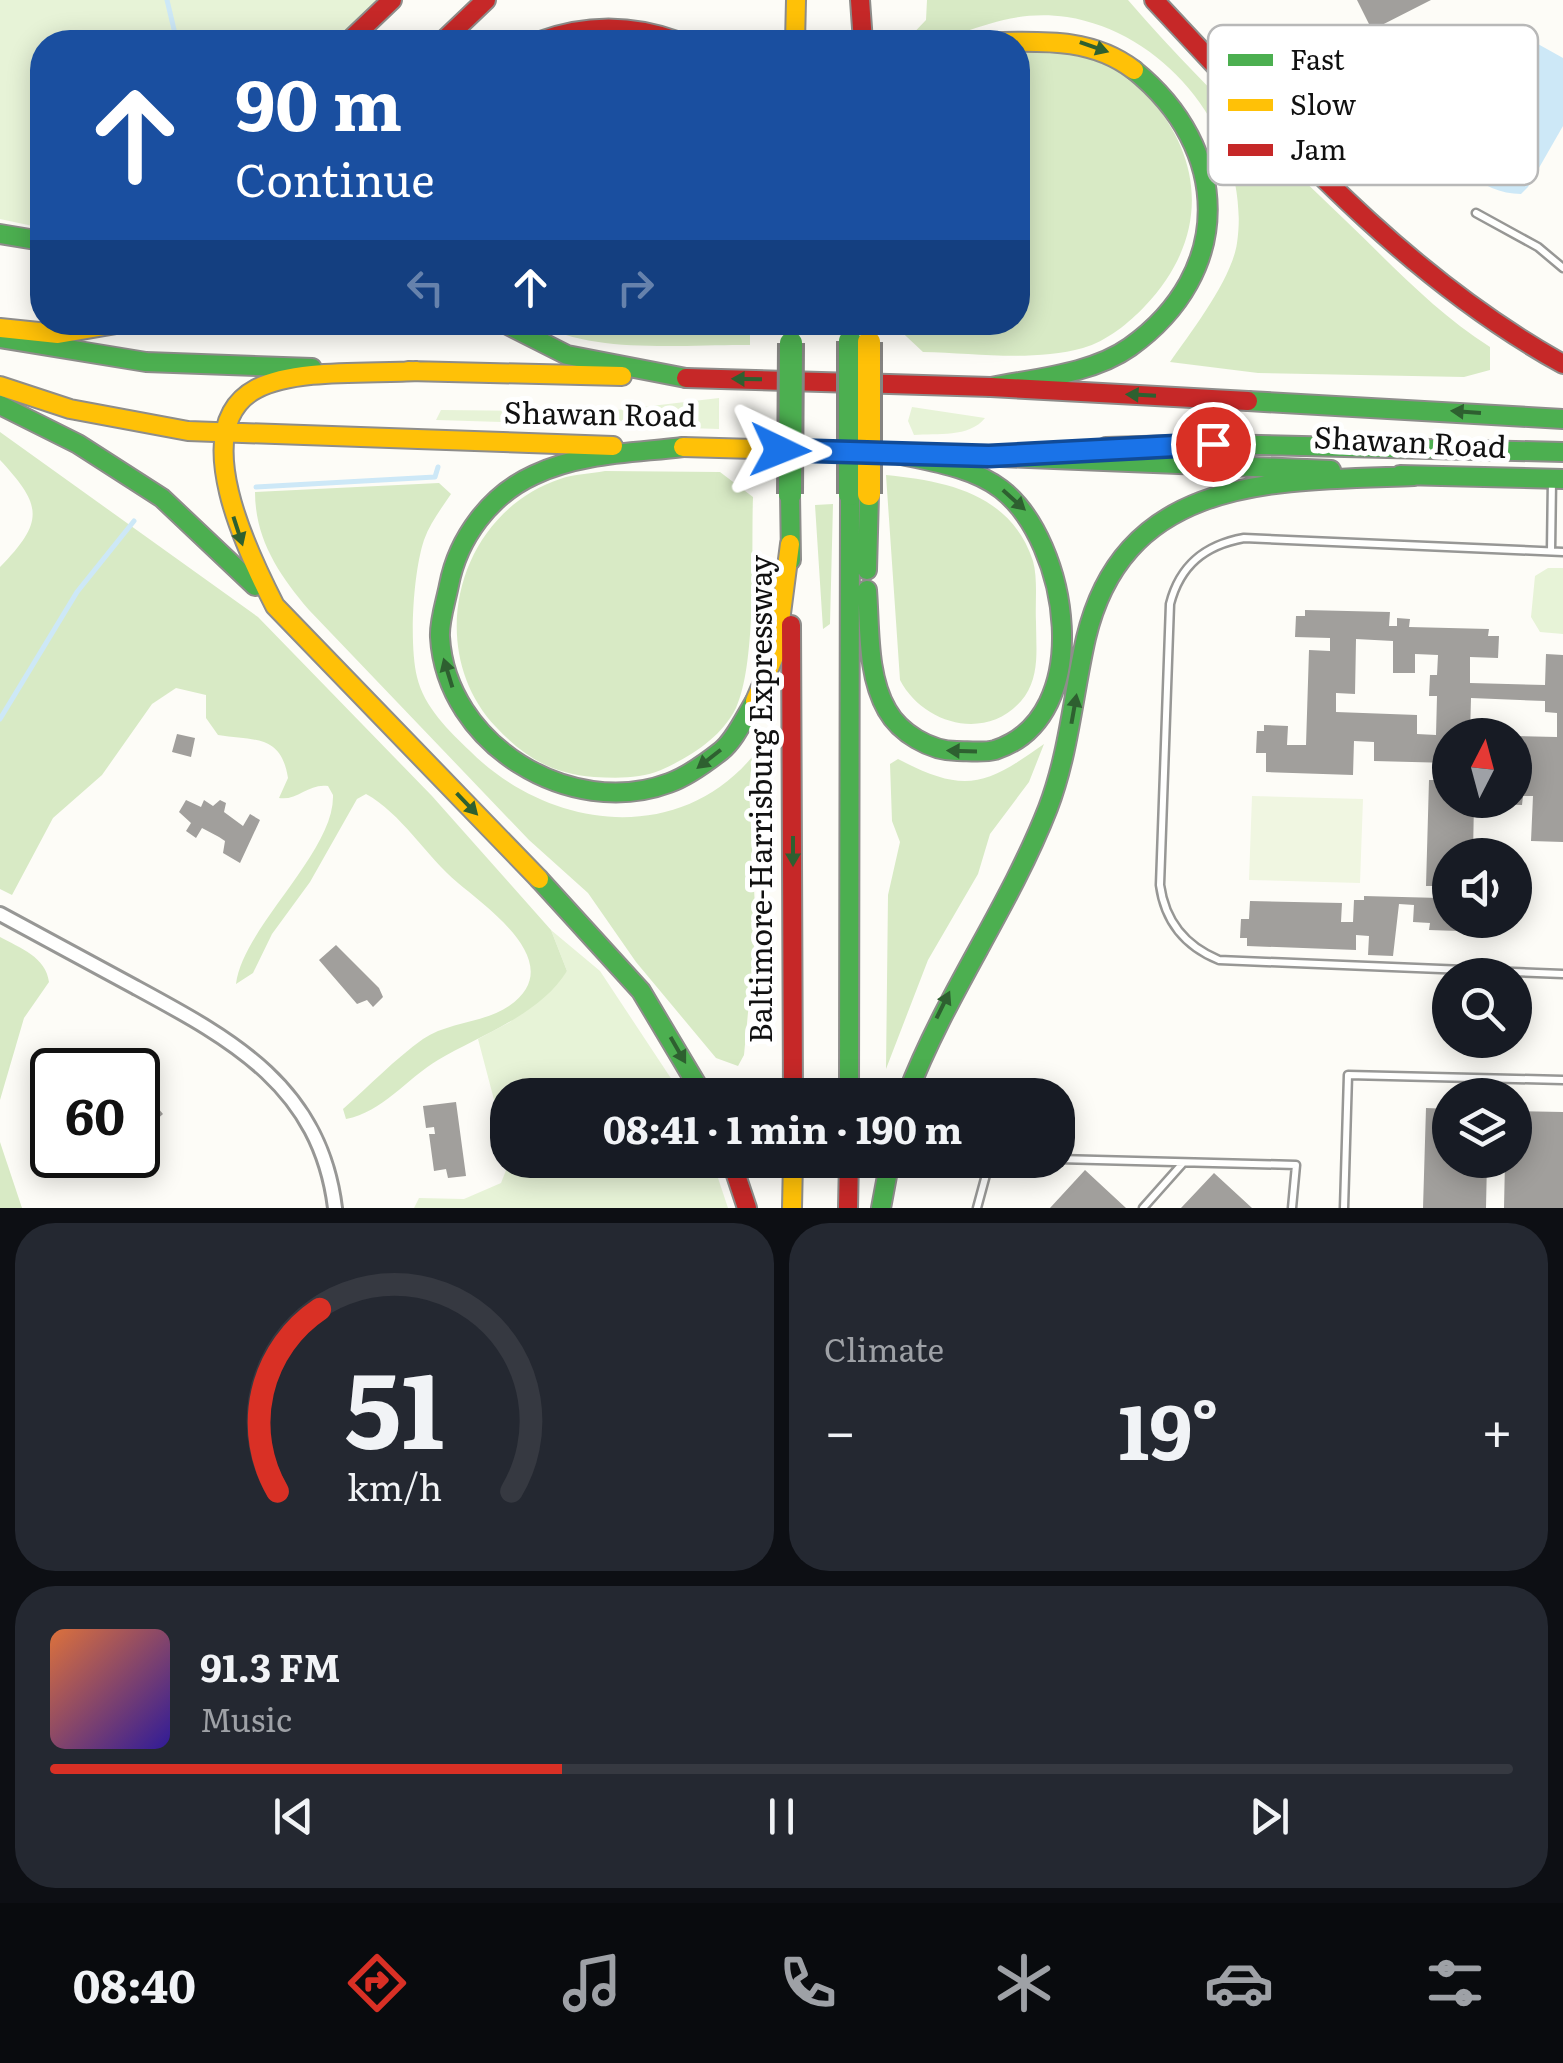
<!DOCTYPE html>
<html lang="en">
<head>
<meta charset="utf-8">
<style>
  body { margin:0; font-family:Literata,serif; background:#242831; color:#f1f3f6; height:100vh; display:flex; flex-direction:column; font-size:38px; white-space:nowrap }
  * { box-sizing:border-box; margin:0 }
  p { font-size:32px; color:#9ea1a6 }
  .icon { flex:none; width:55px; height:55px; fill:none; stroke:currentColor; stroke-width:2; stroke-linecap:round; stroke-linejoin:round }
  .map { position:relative; height:1208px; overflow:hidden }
  .drawer { display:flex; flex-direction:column; gap:15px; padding:15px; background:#0d0f14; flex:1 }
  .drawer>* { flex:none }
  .banner { position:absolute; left:30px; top:30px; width:1000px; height:305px; border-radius:40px; box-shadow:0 5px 25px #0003; background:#1a4fa0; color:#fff; overflow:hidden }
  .needle { width:65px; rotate:6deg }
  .fabs { position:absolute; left:1432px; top:718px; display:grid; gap:20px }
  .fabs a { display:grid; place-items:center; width:100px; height:100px; border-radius:50%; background:#171b24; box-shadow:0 5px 25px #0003; font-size:50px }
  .speed { position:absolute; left:30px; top:1048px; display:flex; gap:20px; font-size:50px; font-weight:700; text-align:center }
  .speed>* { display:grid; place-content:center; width:130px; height:130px; border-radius:50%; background:#171b24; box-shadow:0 5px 25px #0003; line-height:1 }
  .speed .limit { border:5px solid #111; border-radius:15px; background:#fff; color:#111 }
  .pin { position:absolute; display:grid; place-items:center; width:85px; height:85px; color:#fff; margin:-42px; border:5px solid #fff; border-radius:50%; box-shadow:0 2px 10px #0007 }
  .me { position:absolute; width:110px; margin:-55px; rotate:92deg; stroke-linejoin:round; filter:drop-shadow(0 0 8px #0008) }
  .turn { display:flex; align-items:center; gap:35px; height:210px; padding:0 40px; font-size:45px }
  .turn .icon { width:130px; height:130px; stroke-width:2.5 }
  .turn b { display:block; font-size:70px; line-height:85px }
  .lanes { display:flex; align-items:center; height:95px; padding:0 40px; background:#0003; justify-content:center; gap:50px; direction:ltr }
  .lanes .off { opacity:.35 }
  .big { font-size:75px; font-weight:700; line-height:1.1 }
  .drawer .widget { flex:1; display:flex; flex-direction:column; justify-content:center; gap:15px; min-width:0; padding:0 35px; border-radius:40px; background:#242831 }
  .drawer .dial { align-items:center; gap:0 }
  .dial svg { height:260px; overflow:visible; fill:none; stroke:#363941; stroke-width:7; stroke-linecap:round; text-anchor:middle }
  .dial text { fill:#f1f3f6; stroke:none }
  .song { display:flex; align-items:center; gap:30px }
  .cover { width:120px; height:120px; border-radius:15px; background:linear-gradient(135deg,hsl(20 70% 55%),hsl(250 70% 35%)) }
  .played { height:10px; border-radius:5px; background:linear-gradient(90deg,#d93025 35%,#363941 35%) }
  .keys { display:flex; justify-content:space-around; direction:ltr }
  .heat { display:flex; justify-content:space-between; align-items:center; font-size:55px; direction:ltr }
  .drawer .tiles { flex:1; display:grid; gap:15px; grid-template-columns:1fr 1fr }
  .widget:last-child { grid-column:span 2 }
  .trip { position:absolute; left:490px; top:1078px; width:585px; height:100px; border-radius:40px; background:#171b24; box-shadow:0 5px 25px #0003; font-weight:700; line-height:100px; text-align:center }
  .dock { display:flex; height:160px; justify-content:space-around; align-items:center; background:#090b0e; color:#9ea1a6 }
  .dock .icon { width:70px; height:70px }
  .dock .selected { color:#d93025 }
  .dock b { font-size:45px; color:#f1f3f6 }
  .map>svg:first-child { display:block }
  .green { fill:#e7f3d7 }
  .forest { fill:#d8eac5 }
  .pitch { fill:#f0f6e1 }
  .water { fill:#cde8f7 }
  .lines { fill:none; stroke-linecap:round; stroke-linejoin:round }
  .stream { stroke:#cde8f7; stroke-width:5 }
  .building { fill:#a19f9c; fill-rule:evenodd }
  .lane-casing { stroke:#979795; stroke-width:11 }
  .street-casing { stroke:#979795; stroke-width:18 }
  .fast-casing { stroke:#8e8d8b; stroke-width:22 }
  .slow-casing { stroke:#8e8d8b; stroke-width:22 }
  .jam-casing { stroke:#8e8d8b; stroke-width:22 }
  .lane { stroke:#fffffe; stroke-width:6 }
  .street { stroke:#fffffe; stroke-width:12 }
  .fast { stroke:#4caf50; stroke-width:18 }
  .slow { stroke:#ffc107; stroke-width:18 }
  .jam { stroke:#c62828; stroke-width:18 }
  .fast-bridge-casing { stroke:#858482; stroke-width:28; stroke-linecap:butt }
  .slow-bridge-casing { stroke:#858482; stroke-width:28; stroke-linecap:butt }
  .fast-bridge { stroke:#4caf50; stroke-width:22 }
  .slow-bridge { stroke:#ffc107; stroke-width:22 }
  .oneway { fill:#2e6030 }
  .route-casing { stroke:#114b97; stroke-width:25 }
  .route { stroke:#1a73e8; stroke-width:18 }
  .labels { text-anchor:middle; stroke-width:10; stroke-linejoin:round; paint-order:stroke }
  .street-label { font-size:30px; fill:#111; stroke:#fff }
  .key { fill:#fff; stroke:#b8b8b8; stroke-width:2.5 }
  .key-label { font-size:28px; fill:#111 }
</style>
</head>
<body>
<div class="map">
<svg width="1563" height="1208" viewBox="0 0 1563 1208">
  <rect width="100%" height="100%" fill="#fdfcf7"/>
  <path class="green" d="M0,0H380L336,42H42V228L0,219Z
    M719,398V429L436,420L441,410L600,412Z
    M912,407L985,418C969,438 937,433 914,435L908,421Z
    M1548,568H1563V634L1540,632L1531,617L1535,576Z
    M551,930L600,971L682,1095H508L507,1149L478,1039L510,1022L567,971Z
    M510,1160H712L728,1208H414L419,1198L464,1199L501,1183Z"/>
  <path class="forest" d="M927,0H1128C1195,78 1271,149 1345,220C1391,264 1436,313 1490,347V370L1464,377L1258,373L1170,362C1191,332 1232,279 1237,243C1252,141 1170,33 1067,17C998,7 963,43 905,42L926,20Z
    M1018,49C1047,50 1080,49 1108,61C1122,68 1137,84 1148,96C1207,162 1207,241 1145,306C1129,323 1107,341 1083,348C1033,362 974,353 923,352L891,322H1018Z
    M538,323H750V345C689,344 591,355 538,323Z
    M0,432L258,617L432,796L551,930L567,971C540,1015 480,1035 438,1060C406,1079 383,1112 346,1119L343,1109C369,1086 395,1059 423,1039C448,1022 484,1023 509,1006C569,965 489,909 458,883C426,856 401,813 366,794L357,799L310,882L272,934L253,973L236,984C243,927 335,852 333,795L328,786C309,783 297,801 279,798L288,778C281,734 255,741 218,735L206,718V695L176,688L152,704L102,775L53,818L12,895L0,889V567C45,521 42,505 0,460Z
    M605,471L720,472L753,497C751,550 757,662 736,708C721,738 690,757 661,770C641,779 616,778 594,777C552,774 524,757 496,727C423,650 456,514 560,479C574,474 590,474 605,471Z
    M886,475C947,481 1011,494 1033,561C1038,579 1035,603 1036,622C1036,647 1040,674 1025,696C991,743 924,726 900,680Z
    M439,483L451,494C441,509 430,523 424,540C413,573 409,644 417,677C424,707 449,731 470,751C548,829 677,847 753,756L749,788L756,928L744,1055L738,1066L716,1058L636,962L588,893L529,840L309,610C279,575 255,539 255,492Z
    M833,504L830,624L823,629L815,505Z
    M1044,744L1029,782L990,834L978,874L928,960L886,1069L888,895L900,842L892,821L890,764L898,759C965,794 985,786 1044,744Z
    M0,937C20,948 46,957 49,982L24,1018L0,1100Z
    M0,1142L22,1208H0Z"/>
  <path class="pitch" d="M1252,796L1363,799L1360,883L1249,880Z"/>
  <path class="water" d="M1529,39L1563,58V126L1528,187L1521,194C1481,194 1445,158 1424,127L1428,114L1500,48L1510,41Z"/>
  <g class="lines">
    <path class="stream" d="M167,0L177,42
      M256,487L435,477L438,467
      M0,719L77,592L134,521"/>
  </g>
  <path class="building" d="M1357,0H1431L1372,30Z
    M1305,610L1390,612L1389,626H1397V618L1410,619L1409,627L1489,629L1488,636H1499L1498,658L1470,657V683L1545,685L1546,654L1563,655V842L1531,841L1533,796H1523L1522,805L1484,804L1485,800H1515V736L1557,737V713L1545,712V701L1471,698L1470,735H1450V763L1374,761V742L1354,741L1353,775L1266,772V753H1256L1257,731H1264V725L1288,726L1287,745H1306L1309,650L1330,651V638L1295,637L1296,616H1305ZM1356,639L1393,641V673H1415V654L1438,655L1437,675H1430L1429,696H1437L1436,735L1417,734V715L1336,712V693L1355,694Z
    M177,734L195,738L191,757L172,752Z
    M1429,780H1450V800H1474L1473,855H1450V920H1488V932L1429,930L1430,923L1413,922L1414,905L1399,904L1393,956L1368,955L1369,936L1356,935V950L1247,946V938H1240L1241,919H1249L1250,901L1342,903L1341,922H1353L1354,900H1364V896L1440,898L1441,886H1426Z
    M186,800L201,807L204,800L213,806L220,800L226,803L224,812L243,826L250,814L260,820L240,863L223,853L225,841L219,837L202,828L196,838L186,831L191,823L179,812Z
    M336,945L379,988L383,997L373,1007L367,1000L357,1004L319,960Z
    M151,1100L163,1114L138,1136V1103L142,1108Z
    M456,1102L466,1176L448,1178L446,1169L434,1171L429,1134H435L434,1127L426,1128L423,1106Z
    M1426,1108L1450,1109V1160H1487L1486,1208H1423Z
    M1515,1111L1563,1112V1208H1504L1505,1160H1515Z
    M1085,1170L1126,1208H1050Z
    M1214,1173L1252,1208H1181Z"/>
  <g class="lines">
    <g class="lane-casing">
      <path id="lane" d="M1476,213L1538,247L1563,268
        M1551,551L1552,480
        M1563,552L1244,538C1205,545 1180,565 1170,604L1160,885C1165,922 1185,946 1219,960L1563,974
        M1058,1159L1296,1165L1292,1208
        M977,1208L990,1160
        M1143,1208L1183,1163
        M1344,1208L1348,1075L1563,1080"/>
    </g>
    <g class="street-casing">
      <path id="street" d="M0,914C45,938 90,963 135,987C231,1039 320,1086 335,1208"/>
    </g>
    <g class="fast-casing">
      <path id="fast" d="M0,234L42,241
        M502,322L567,355L686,378
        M0,338L146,362L312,368
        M991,387C1036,378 1092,374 1130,347C1235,272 1231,148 1134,70
        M1248,401L1563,419
        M0,405L78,444L162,498L255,586
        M683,447C634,453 580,453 534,475C490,495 458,538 449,585C446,601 439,621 440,637C446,744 570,820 669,783C686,777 707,762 721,751C735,740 745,717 755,701
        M1106,447L1213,444L1563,452
        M926,454L1331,470
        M1400,475L1563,479
        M790,494L791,560
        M867,570L869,494
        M867,590C870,629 867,675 887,710C900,733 930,751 957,751C968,751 984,753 995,750C1097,717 1069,541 1001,489C971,466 927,461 892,453
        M539,879L641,991L703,1095
        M849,1095L850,494
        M907,1095C945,995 1009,908 1048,808C1069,753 1073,695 1086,638C1125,474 1277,481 1414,476
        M881,1208L890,1160"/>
    </g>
    <g class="slow-casing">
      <path id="slow" d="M795,42L796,0
        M998,42C1046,41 1094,39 1134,70
        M0,328L58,334L128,322
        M408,371L622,376
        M417,371C372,374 296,368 256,389C185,427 249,555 275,606L539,879
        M0,386L70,409L188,431L613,446
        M683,447L862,452
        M755,701L776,652L790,544
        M792,1208L793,1160"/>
    </g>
    <g class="jam-casing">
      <path id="jam" d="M860,0L863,42
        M1154,0C1281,135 1399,273 1563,364
        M348,42L392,0
        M442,42L486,0
        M537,42C586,24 631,24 680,42
        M686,378L991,387L1248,401
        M791,625L793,1095
        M731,1160L747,1208
        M848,1208L849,1160"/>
    </g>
    <use href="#lane" class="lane"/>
    <use href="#street" class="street"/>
    <use href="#fast" class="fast"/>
    <use href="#slow" class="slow"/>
    <use href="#jam" class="jam"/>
    <g class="fast-bridge-casing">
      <path id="fast-bridge" d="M850,341V494
        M790,494L791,343"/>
    </g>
    <g class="slow-bridge-casing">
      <path id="slow-bridge" d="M869,342V494"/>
    </g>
    <use href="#fast-bridge" class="fast-bridge"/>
    <use href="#slow-bridge" class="slow-bridge"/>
  </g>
  <defs><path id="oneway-solid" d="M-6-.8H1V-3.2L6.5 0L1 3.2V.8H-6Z" transform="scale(2.5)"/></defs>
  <g class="oneway">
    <use href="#oneway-solid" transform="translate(1094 47) rotate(19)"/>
    <use href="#oneway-solid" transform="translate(747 379) rotate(-179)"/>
    <use href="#oneway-solid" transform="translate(1141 395) rotate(-177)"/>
    <use href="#oneway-solid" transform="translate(1466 412) rotate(-176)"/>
    <use href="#oneway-solid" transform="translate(1014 500) rotate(42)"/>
    <use href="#oneway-solid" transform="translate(238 531) rotate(72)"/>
    <use href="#oneway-solid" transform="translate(448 673) rotate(-107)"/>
    <use href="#oneway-solid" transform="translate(1074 709) rotate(-80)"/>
    <use href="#oneway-solid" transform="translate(962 751) rotate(-178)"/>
    <use href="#oneway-solid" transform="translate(709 759) rotate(142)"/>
    <use href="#oneway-solid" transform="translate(467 804) rotate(46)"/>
    <use href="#oneway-solid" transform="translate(793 851) rotate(90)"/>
    <use href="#oneway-solid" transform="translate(943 1005) rotate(-64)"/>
    <use href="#oneway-solid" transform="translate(678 1050) rotate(60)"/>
  </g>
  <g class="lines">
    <g class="route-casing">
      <path id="route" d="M780,450L989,456L1213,444"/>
    </g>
    <use href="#route" class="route"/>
  </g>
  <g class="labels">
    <g class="street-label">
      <text transform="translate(600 415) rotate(1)" y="10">Shawan Road</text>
      <text transform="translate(1410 443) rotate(3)" y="10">Shawan Road</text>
      <text transform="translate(762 799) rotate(-90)" y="10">Baltimore-Harrisburg Expressway</text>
    </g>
  </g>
  <rect x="1208" y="25" width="330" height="160" rx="15" class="key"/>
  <rect x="1228" y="54" width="45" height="12" fill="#4caf50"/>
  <rect x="1228" y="99" width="45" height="12" fill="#ffc107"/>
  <rect x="1228" y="144" width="45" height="12" fill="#c62828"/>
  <g class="key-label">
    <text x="1290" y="70">Fast</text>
    <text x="1290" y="115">Slow</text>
    <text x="1290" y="160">Jam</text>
  </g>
</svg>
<div class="fabs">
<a><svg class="needle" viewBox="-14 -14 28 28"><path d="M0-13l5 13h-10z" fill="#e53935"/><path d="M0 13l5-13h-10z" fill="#9ea1a6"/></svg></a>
<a><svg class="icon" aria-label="sound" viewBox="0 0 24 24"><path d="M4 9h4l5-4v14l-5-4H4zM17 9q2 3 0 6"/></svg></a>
<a><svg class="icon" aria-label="search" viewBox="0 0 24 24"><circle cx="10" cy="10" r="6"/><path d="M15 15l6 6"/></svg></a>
<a><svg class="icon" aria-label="layers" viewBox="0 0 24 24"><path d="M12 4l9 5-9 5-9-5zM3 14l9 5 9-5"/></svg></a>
</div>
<div class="speed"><div class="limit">60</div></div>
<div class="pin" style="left:1213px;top:444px;background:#d93025"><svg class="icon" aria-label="arrive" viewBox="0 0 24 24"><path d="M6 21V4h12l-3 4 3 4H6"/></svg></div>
<svg class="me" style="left:780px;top:450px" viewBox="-20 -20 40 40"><path d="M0-17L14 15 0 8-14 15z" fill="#1a73e8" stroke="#fff" stroke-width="4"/></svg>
<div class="trip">08:41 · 1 min · 190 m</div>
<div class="banner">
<div class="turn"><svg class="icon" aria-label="ahead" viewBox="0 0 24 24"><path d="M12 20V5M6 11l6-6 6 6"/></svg><div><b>90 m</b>Continue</div></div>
<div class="lanes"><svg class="icon off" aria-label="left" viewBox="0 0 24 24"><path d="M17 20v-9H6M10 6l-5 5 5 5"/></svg><svg class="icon" aria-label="ahead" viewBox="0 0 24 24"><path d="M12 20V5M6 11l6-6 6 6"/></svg><svg class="icon off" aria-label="right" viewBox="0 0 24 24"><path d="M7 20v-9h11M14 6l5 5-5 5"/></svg></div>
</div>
</div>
<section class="drawer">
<div class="tiles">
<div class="widget dial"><svg viewBox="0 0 100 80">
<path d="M14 69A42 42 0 1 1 86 69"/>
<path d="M14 69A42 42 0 0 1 27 13" stroke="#d93025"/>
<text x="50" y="56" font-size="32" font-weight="700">51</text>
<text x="50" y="72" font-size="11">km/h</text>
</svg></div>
<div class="widget"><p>Climate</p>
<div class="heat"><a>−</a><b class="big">19°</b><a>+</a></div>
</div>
<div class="widget">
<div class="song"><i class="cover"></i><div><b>91.3 FM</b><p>Music</p></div></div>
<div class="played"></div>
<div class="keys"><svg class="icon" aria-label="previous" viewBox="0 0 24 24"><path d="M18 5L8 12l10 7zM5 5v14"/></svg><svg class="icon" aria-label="pause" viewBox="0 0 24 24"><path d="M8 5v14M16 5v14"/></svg><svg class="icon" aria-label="next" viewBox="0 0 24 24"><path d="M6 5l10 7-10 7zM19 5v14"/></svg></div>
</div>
</div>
</section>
<nav class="dock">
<b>08:40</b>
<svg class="icon selected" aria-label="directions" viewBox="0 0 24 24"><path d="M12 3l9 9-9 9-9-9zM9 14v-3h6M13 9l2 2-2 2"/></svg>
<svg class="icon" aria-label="music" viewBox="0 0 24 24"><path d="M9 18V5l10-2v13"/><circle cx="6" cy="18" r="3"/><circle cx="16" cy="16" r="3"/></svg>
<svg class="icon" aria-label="phone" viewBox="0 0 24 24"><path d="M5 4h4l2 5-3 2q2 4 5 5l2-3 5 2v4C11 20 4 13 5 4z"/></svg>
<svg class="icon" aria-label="climate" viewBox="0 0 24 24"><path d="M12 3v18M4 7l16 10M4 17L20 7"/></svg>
<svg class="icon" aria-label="car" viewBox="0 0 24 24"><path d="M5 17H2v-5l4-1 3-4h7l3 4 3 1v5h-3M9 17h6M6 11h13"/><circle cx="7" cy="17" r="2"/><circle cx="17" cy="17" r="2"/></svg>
<svg class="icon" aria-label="filters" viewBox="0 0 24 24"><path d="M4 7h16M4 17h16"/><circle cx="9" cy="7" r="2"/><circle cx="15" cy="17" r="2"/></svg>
</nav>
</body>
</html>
